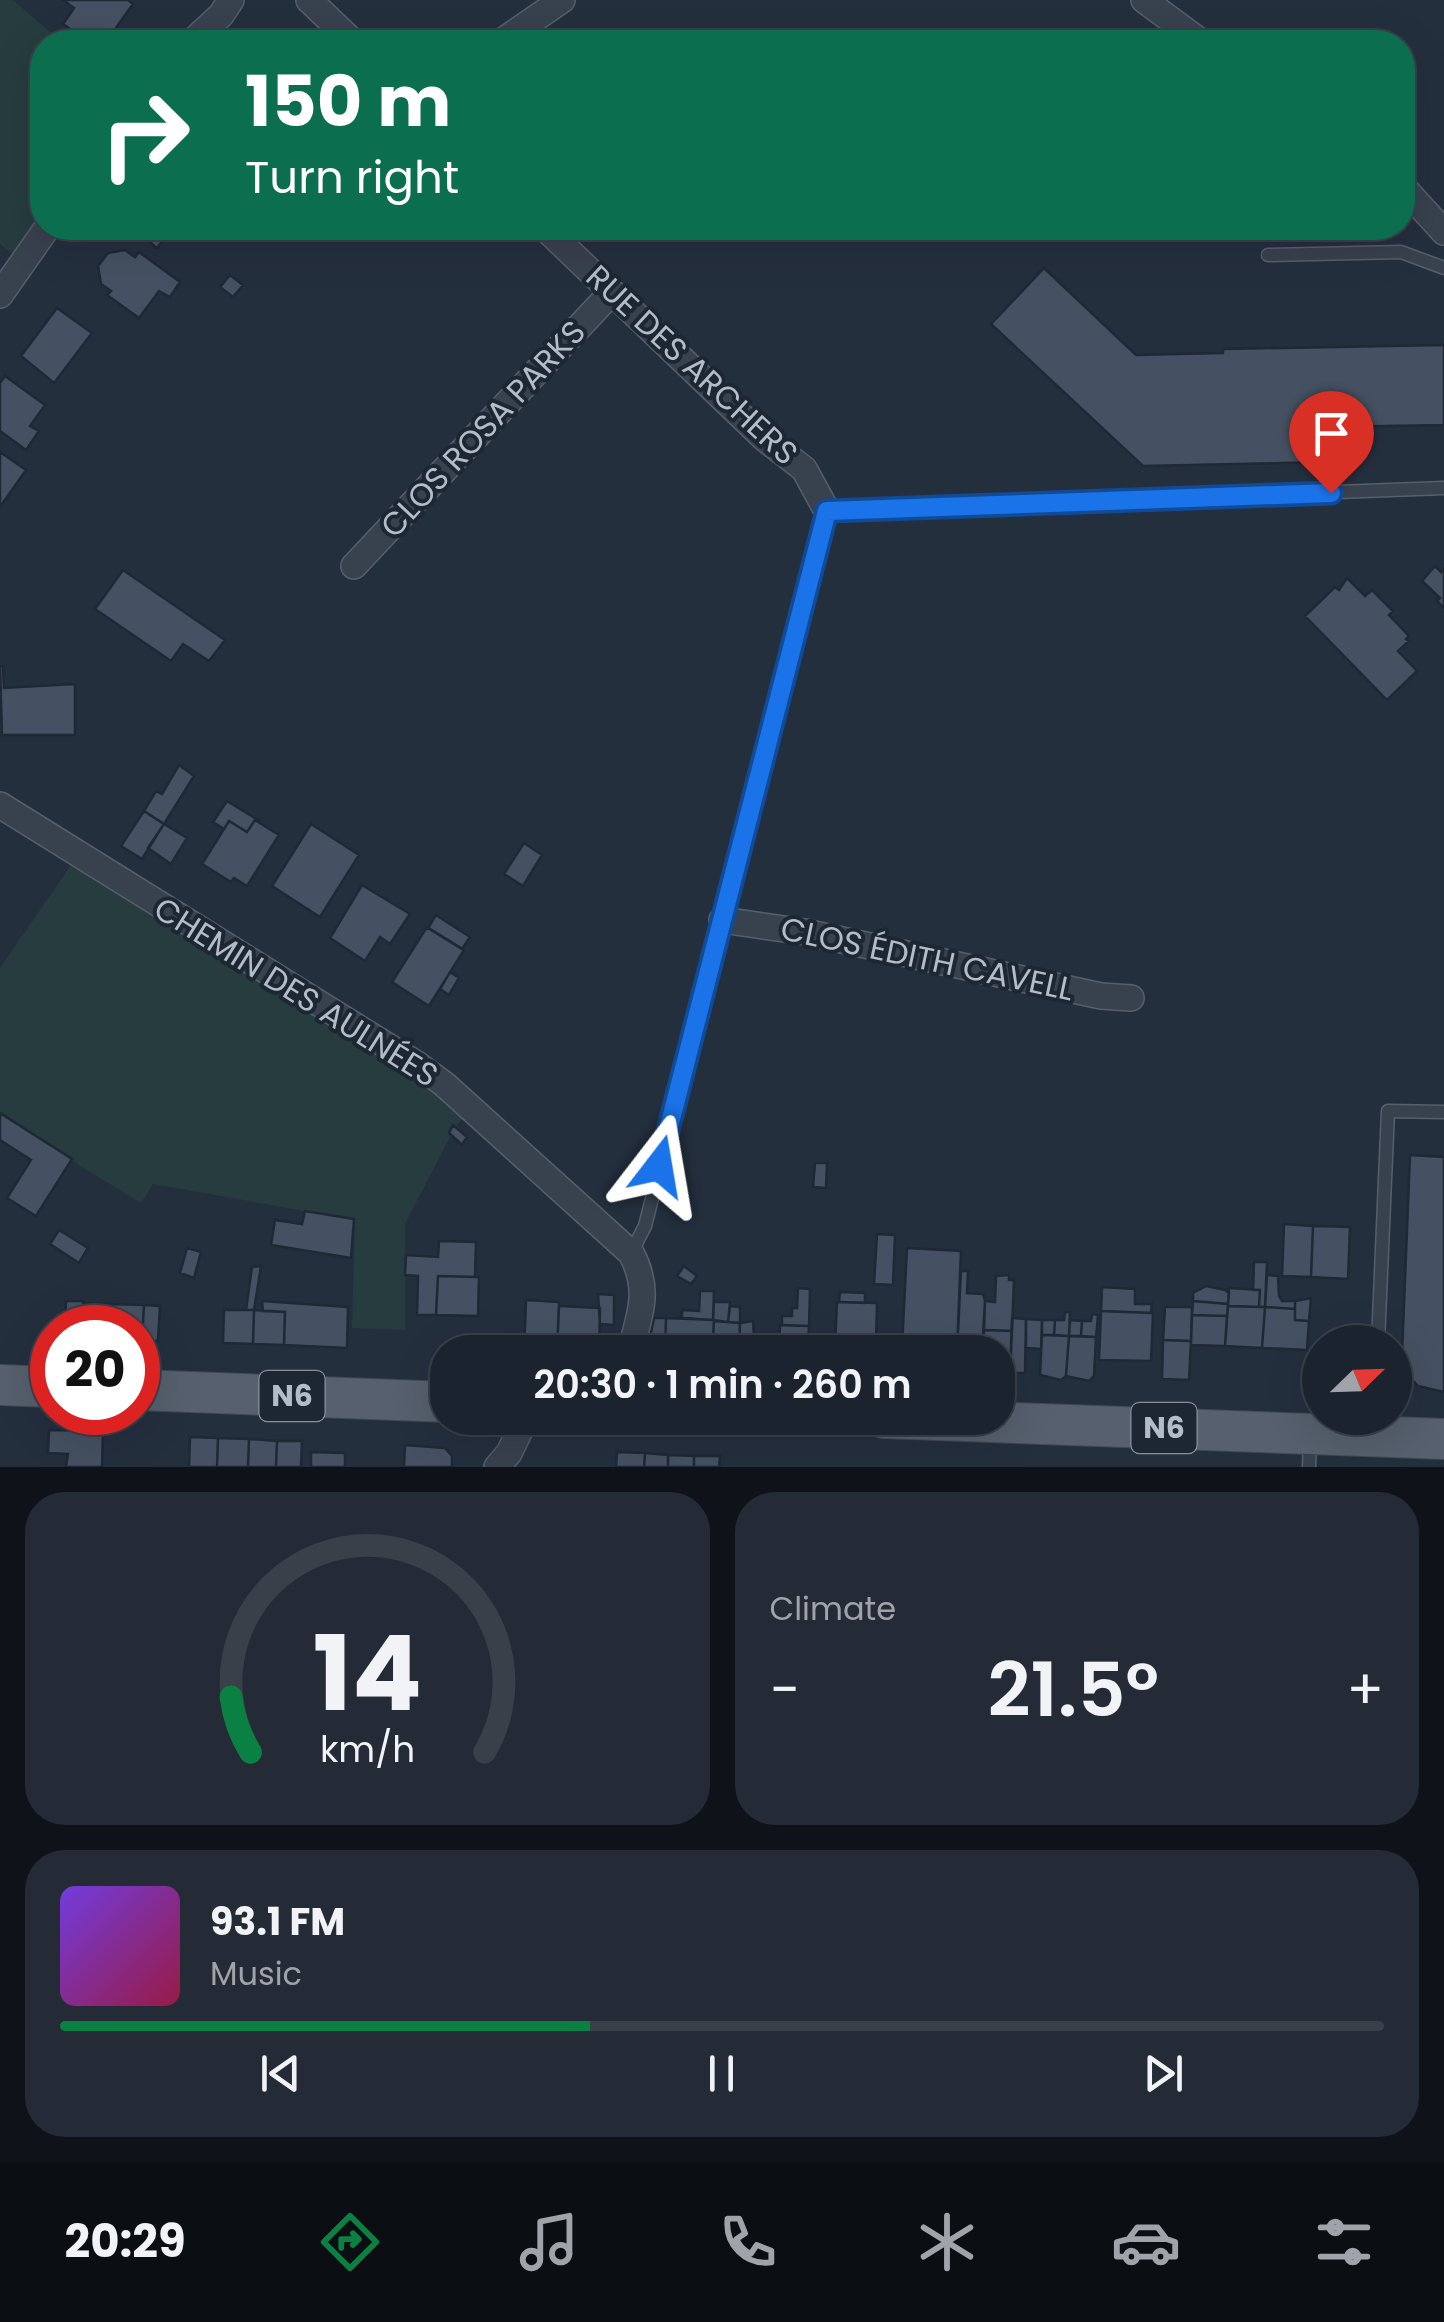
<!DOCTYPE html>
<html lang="en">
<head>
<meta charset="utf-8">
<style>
  body { margin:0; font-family:Poppins,sans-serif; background:#242b36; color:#f1f3f6; height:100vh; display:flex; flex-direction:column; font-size:38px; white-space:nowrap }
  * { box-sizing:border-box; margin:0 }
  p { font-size:32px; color:#a0a4aa }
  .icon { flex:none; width:55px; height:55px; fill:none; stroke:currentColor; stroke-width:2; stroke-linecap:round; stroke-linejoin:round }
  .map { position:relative; height:1467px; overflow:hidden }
  .sheet { display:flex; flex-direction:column; gap:25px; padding:25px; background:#0f1319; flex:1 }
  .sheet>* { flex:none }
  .guide { position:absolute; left:30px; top:30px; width:1385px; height:210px; border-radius:40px; box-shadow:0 10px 40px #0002,0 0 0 2px #39404a; background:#0b6e4f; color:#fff; overflow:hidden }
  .needle { width:65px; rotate:67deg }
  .controls { position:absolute; left:1302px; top:1325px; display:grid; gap:20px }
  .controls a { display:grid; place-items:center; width:110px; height:110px; border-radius:50%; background:#1b232e; box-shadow:0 10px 40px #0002,0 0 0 2px #39404a; font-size:50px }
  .speed { position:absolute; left:30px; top:1305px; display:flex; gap:20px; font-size:50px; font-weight:700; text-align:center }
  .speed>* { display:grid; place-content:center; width:130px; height:130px; border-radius:50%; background:#1b232e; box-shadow:0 10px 40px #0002,0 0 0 2px #39404a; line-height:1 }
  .speed .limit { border:15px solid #d22; background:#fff; color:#111 }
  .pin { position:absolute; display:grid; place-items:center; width:85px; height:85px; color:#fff; margin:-102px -42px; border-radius:50% 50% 50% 0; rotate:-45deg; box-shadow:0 0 10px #0007 }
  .pin .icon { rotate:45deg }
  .me { position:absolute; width:110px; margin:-55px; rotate:14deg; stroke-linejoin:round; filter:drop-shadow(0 0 8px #0008) }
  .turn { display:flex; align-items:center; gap:35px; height:210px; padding:0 50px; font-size:45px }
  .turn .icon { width:130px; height:130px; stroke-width:2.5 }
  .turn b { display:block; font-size:70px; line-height:85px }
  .big { font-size:75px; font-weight:600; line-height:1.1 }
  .sheet .card { flex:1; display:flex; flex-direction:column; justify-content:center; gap:15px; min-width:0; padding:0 35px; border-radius:40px; background:#242b36 }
  .sheet .dial { align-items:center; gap:0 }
  .dial svg { height:260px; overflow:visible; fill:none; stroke:#39404a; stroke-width:7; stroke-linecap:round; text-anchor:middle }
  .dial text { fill:#f1f3f6; stroke:none }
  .song { display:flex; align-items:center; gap:30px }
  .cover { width:120px; height:120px; border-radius:15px; background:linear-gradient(135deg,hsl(260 70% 55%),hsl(340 70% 35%)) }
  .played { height:10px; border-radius:5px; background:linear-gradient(90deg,#0b8043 40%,#39404a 40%) }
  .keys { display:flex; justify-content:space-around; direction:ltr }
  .heat { display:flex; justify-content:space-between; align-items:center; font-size:55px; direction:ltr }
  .sheet .tiles { flex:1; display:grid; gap:25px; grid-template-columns:1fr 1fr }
  .card:last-child { grid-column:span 2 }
  .trip { position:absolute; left:430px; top:1335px; width:585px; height:100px; border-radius:40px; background:#1b232e; box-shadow:0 10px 40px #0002,0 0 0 2px #39404a; font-weight:600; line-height:100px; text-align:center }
  .dock { display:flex; height:160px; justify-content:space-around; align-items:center; background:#0b0e12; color:#a0a4aa }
  .dock .icon { width:70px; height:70px }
  .dock .active { color:#0b8043 }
  .dock b { font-size:45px; color:#f1f3f6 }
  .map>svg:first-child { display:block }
  .green { fill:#263c3f }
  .building { fill:#455162; stroke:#1f2835; stroke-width:2.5 }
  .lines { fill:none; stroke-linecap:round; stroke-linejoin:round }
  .service-casing { stroke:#565f6c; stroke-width:15 }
  .minor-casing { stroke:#565f6c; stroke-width:28 }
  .primary-casing { stroke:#414a57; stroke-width:42 }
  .service { stroke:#38414e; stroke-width:12 }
  .minor { stroke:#38414e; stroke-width:25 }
  .primary { stroke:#56606e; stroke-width:40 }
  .route-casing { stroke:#114b97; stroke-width:25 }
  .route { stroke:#1a73e8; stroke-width:18 }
  .labels { text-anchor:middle; stroke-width:8; stroke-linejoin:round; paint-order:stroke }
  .shield { fill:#1d2633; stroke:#878f9c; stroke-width:2.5 }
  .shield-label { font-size:30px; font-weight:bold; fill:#b4bcc9 }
  .street-label { font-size:32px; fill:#b4bcc9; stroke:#1d2633 }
</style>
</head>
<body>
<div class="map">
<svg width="1444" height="1467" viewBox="0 0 1444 1467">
  <rect width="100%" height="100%" fill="#242f3e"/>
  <path class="green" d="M0,0H13L62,42H42V215L15,256L0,244Z
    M78,855L470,1108L453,1131L405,1224V1330L352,1328L355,1220L153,1184L141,1203L0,1117V968Z"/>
  <path class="building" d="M63,0H128L133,4L106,42H89L63,24L74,8Z
    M132,228H172L157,248Z
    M125,250L135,257L139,252L180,282L170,297L159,291L139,318L107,295L111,291L101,284L98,266L108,253Z
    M1044,268L1136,355L1223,353V349L1444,345V425L1326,427L1327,462L1143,466L991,324Z
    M230,275L243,285L233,297L220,287Z
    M57,308L92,333L54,383L21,356Z
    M5,376L45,405L30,426L39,431L26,450L0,431V383Z
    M0,452L26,470L0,507Z
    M1435,566L1441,572L1444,568V608L1437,601L1440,598L1422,581Z
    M123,570L225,640L209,661L183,644L171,661L95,609Z
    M1347,578L1365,596L1372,590L1393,611L1389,615L1409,636L1406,639L1409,641L1398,651L1417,671L1387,700L1305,616L1335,587L1339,590Z
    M0,666H3L4,688L75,684V735H2Z
    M179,765L194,776L164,824L144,811L156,791L162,794Z
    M227,801L258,820H255L247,832L229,821L224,829L213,822Z
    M144,811L164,824L142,859L121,846Z
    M255,820L279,835L247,886L234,878L231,882L202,864L229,821L247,832Z
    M164,824L187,838L171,864L148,848Z
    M311,824L359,855L320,917L272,886Z
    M524,843L542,855L523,886L504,874Z
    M362,885L410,914L390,944L380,937L365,961L330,938Z
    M436,915L470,937L462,949L428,928Z
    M427,927L464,950L429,1006L392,982Z
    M450,972L459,978L449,995L440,989Z
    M0,1113L72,1159L36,1216L7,1198L31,1160L0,1140Z
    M453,1125L467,1137L462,1145L449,1133Z
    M1410,1155L1444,1157V1392L1418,1386L1405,1372L1402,1355Z
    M815,1163H827L826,1188L813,1187Z
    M305,1211L354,1219L351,1258L271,1245L275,1220L302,1224Z
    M1284,1224L1313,1226L1311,1277L1282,1276Z
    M1313,1226L1350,1227L1348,1279L1311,1277Z
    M59,1230L88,1248L79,1263L50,1244Z
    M877,1234L895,1235L893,1285L874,1284Z
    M439,1241L476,1242L475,1277L438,1276L436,1315H417L418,1276L405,1275L406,1255L438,1257Z
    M187,1248L201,1252L194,1278L180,1273Z
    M907,1248L961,1251L957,1350L902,1347Z
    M1254,1262H1267L1265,1307H1259L1260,1290H1253Z
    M261,1266L254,1310H246L252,1267Z
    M684,1266L697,1276L691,1284L677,1276Z
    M961,1271H968L967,1293L983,1294L985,1301L982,1352H957Z
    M1009,1275V1280H1014L1012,1331L984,1330L985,1301L995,1302L996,1276Z
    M1267,1275L1278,1276L1279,1296L1282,1301H1295V1309L1265,1307Z
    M438,1276L479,1277L478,1316L436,1315Z
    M1206,1286L1225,1290L1229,1293L1228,1304L1193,1301V1293Z
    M1102,1287L1135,1289V1304H1152L1151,1313L1101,1311Z
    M798,1288L810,1289L809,1326L782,1325V1316H792V1308H797Z
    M1229,1288L1260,1290L1259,1307L1228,1306Z
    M700,1291H714L713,1320L682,1318V1310L699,1311Z
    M840,1292L865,1293V1303L839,1302Z
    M598,1294L614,1295V1325L600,1324Z
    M1311,1298L1309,1321L1295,1320V1301Z
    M526,1300L559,1302L557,1352H524Z
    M66,1301H83L82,1328H65Z
    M262,1301L348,1307L347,1348L284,1345L285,1312L263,1311Z
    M1193,1301L1228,1304L1227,1316L1192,1315Z
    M714,1302H730L728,1322L713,1320Z
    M837,1302L877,1303L876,1342L859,1341V1347L835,1346Z
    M83,1303L113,1304L112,1328H82Z
    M113,1304L144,1305L142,1341L138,1340V1328H112Z
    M144,1305L160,1306L158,1341H142Z
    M559,1306L600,1308L599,1352H557Z
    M730,1306L740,1307V1323L728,1322Z
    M1228,1306L1265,1307L1262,1348L1225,1346Z
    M1165,1307H1192L1191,1341L1163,1340Z
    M1265,1307L1295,1309V1320L1309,1321L1307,1350L1262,1348Z
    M224,1310H254L253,1344L223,1343Z
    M254,1310L285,1312L284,1345L253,1344Z
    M1101,1311L1153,1313L1151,1361L1099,1360Z
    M1065,1312H1070L1069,1336L1054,1335L1055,1320H1064Z
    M1092,1314L1098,1315L1096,1337L1081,1336L1082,1321H1091Z
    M1192,1315L1227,1316L1225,1346L1191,1345Z
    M654,1318H666L665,1352H647Z
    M666,1318L714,1320L712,1352H665Z
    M1012,1318L1026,1319L1025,1373H1010Z
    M1026,1319L1042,1320L1041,1349L1026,1348Z
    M1042,1320H1055L1054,1335H1042Z
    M1070,1320L1082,1321L1081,1336H1069Z
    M714,1321L740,1323L739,1352H712Z
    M753,1321L755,1352H739L740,1323Z
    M780,1325L809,1326L808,1352H779Z
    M984,1330L1012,1331L1010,1373L998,1372V1352H982Z
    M1042,1335L1069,1336L1066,1376L1061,1380L1040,1375Z
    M754,1336L780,1337L779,1352H755Z
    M1069,1336L1096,1337L1094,1376L1089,1381L1066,1376Z
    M1163,1340L1191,1341L1189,1380L1162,1379Z
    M49,1430L103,1431L102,1467H66L68,1454L48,1453Z
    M190,1437L218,1438L217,1467H189Z
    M218,1438L249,1439L248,1467H217Z
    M249,1439L277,1441L276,1467H248Z
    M277,1441H302L301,1467H276Z
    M405,1445L445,1448L452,1456V1467H404Z
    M311,1452L345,1453V1467H311Z
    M617,1452L645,1453L644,1467H616Z
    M645,1453L668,1455V1467H644Z
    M668,1455L694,1456V1467H668Z
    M694,1456H720L719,1467H694Z"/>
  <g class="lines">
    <g class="service-casing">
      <path id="service" d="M1268,255L1401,252L1444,268
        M631,1253L645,1226L827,511L1444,488
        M1378,1342L1388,1111L1444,1112
        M1309,1467L1310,1441"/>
    </g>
    <g class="minor-casing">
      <path id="minor" d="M309,0L353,42
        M1144,0L1201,42
        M192,42L221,15L231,0
        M501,42L562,0
        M1402,186L1444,232
        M545,228L764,438L804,469L827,511
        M0,295L47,228
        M354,566L612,292
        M0,805L418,1065L444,1084L631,1253C651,1290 640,1314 630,1352
        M722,920L805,932L1101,996L1131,998
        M497,1467L509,1453L526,1418"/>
    </g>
    <g class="primary-casing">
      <path id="primary" d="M0,1385L52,1387
        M138,1390L448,1402
        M884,1418L1444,1439"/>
    </g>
    <use href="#service" class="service"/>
    <use href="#minor" class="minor"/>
    <use href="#primary" class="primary"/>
  </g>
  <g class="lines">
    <g class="route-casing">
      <path id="route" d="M659,1166L827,511L1331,493"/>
    </g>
    <use href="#route" class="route"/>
  </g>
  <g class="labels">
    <g class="shield">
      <rect x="259.5" y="1371" width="65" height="50" rx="8"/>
      <rect x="1131.5" y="1403" width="65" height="50" rx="8"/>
    </g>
    <g class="shield-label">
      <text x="292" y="1406">N6</text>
      <text x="1164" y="1438">N6</text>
    </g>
    <g class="street-label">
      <text transform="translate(692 365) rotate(43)" y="11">RUE DES ARCHERS</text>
      <text transform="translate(483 429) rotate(-47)" y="11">CLOS ROSA PARKS</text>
      <text transform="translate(927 959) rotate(12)" y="11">CLOS ÉDITH CAVELL</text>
      <text transform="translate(296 992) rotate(32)" y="11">CHEMIN DES AULNÉES</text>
    </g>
  </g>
</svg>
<div class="controls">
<a><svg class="needle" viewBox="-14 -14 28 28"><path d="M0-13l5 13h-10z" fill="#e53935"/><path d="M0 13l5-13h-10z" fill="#a0a4aa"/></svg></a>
</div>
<div class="speed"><div class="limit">20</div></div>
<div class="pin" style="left:1331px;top:493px;background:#d93025"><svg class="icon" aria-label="arrive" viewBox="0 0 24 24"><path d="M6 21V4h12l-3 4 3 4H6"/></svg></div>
<svg class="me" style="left:659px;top:1166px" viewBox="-20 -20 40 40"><path d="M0-17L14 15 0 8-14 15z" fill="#1a73e8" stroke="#fff" stroke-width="4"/></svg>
<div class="trip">20:30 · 1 min · 260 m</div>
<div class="guide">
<div class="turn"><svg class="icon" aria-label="right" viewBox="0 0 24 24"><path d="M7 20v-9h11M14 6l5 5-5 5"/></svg><div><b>150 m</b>Turn right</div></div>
</div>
</div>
<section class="sheet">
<div class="tiles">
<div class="card dial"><svg viewBox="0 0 100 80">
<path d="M14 69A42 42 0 1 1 86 69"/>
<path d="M14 69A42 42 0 0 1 8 52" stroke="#0b8043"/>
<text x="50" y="56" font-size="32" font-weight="700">14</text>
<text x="50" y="72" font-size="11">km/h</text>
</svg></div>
<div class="card"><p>Climate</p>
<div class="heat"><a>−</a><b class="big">21.5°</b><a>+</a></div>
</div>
<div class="card">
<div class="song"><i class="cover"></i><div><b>93.1 FM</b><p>Music</p></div></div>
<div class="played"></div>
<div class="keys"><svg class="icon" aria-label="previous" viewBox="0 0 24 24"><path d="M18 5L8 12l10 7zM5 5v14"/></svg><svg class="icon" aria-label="pause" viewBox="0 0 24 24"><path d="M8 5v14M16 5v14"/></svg><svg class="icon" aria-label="next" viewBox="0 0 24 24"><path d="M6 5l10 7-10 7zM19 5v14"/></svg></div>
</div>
</div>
</section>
<nav class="dock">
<b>20:29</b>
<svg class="icon active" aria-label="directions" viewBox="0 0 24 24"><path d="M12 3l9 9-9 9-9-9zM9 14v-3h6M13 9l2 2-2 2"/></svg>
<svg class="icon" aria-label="music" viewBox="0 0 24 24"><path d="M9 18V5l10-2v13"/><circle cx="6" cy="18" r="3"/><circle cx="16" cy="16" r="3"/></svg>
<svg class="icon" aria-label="phone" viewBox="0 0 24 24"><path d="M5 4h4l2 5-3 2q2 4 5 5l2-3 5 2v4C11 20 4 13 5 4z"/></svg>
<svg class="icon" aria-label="climate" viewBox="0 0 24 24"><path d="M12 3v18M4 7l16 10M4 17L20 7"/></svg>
<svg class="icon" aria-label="car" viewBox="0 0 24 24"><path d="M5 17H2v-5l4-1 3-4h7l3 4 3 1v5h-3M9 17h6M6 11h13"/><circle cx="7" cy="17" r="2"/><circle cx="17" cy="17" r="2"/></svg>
<svg class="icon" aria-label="filters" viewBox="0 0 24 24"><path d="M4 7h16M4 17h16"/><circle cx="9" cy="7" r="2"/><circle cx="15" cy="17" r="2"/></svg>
</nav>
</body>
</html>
